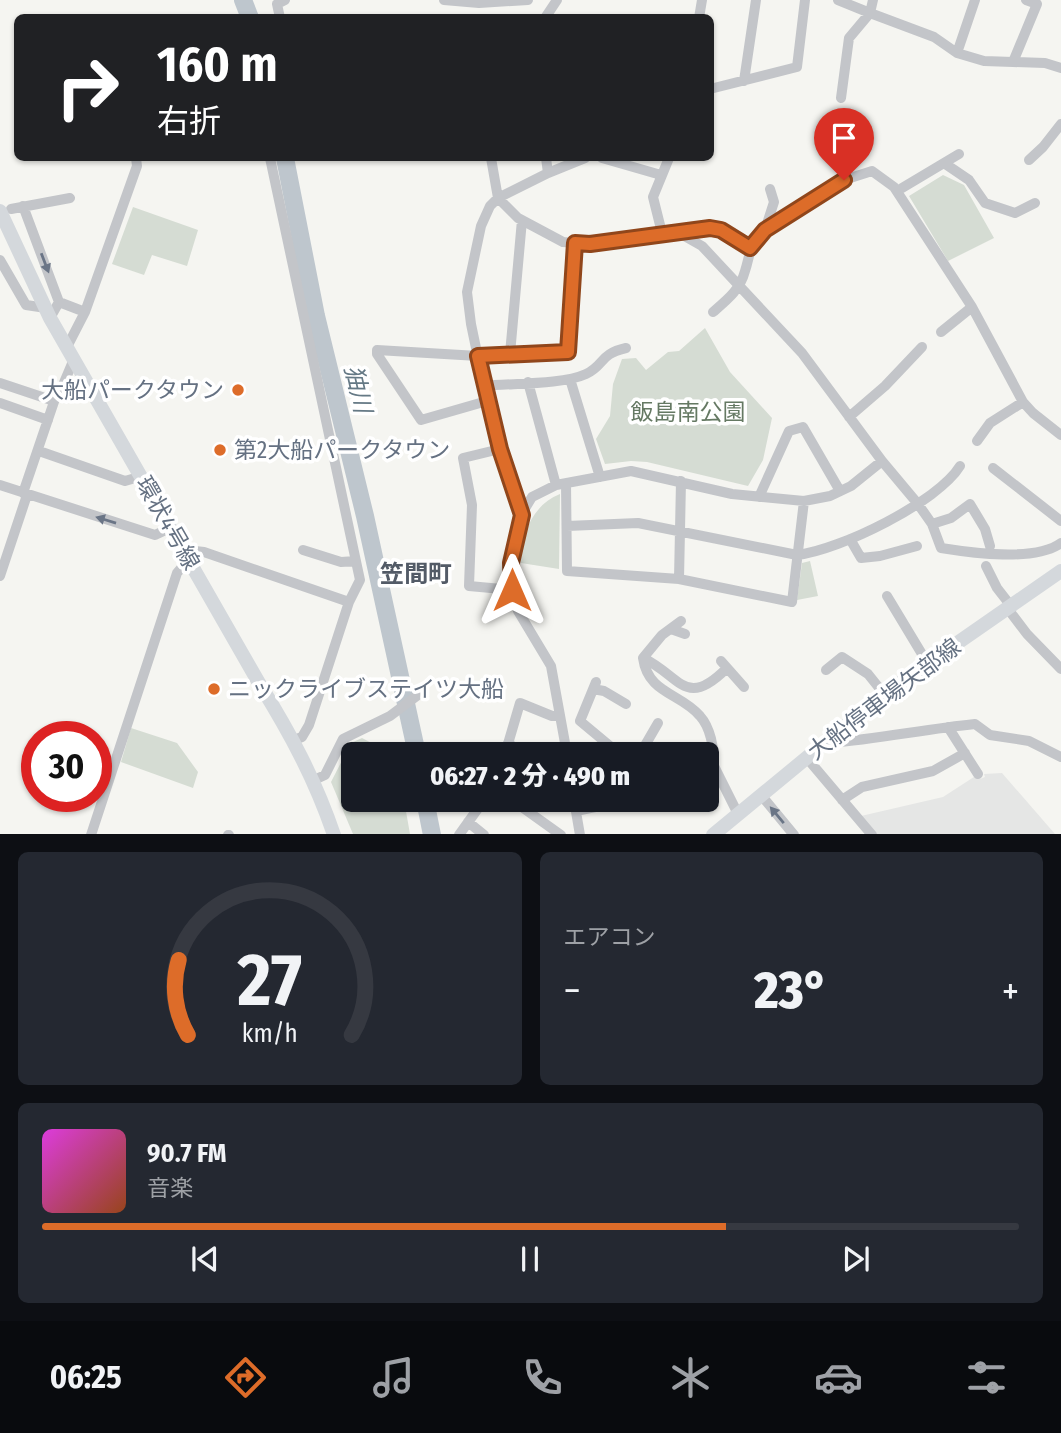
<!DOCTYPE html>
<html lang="ja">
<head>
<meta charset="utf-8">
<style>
  body { margin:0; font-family:"Fira Sans Condensed","Noto Sans JP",sans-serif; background:#242831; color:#f1f3f6; height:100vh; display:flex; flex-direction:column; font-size:26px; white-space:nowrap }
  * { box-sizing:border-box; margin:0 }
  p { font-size:23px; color:#9ea1a6 }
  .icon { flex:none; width:38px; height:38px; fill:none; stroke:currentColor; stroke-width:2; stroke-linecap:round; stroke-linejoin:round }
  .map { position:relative; height:834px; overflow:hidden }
  .drawer { display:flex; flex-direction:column; gap:18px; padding:18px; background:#0d0f14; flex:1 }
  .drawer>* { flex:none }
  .guide { position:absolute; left:14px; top:14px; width:700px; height:147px; border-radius:10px; box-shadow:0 2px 5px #0004; background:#202124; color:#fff; overflow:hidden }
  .speed { position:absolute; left:21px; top:721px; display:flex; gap:14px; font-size:35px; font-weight:700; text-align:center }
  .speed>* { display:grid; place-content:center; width:91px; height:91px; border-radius:50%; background:#171b24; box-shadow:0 2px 5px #0004; line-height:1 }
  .speed .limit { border:10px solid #d22; background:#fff; color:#111 }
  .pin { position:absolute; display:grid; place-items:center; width:60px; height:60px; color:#fff; margin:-72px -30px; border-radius:50% 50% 50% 0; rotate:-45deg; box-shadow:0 0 7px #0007 }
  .pin .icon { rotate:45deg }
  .me { position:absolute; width:77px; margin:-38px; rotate:0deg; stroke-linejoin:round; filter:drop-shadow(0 0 5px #0008) }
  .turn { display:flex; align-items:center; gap:24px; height:147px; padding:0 28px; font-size:32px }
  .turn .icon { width:91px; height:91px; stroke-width:2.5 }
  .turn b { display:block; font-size:49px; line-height:60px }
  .big { font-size:52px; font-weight:800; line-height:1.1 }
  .drawer .tile { flex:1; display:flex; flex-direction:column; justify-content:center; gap:10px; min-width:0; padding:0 24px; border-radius:10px; background:#242831 }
  .drawer .dial { align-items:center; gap:0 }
  .dial svg { height:182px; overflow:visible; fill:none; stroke:#363941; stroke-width:7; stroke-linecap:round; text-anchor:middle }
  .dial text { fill:#f1f3f6; stroke:none }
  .song { display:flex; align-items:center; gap:21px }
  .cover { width:84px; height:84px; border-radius:10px; background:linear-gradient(135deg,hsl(300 70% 55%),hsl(20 70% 35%)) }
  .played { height:7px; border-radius:4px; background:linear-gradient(90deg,#dd6c29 70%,#363941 70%) }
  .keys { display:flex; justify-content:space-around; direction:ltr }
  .heat { display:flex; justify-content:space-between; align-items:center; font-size:38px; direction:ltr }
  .drawer .tiles { flex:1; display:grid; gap:18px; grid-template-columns:1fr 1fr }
  .tile:last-child { grid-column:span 2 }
  .trip { position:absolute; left:341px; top:742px; width:378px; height:70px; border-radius:10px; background:#171b24; box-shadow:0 2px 5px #0004; font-weight:800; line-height:70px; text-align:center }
  .tabs { display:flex; height:112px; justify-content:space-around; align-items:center; background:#090b0e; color:#9ea1a6 }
  .tabs .icon { width:49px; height:49px }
  .tabs .on { color:#dd6c29 }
  .tabs b { font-size:32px; color:#f1f3f6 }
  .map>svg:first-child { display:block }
  .built { fill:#e5e6e5 }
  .green { fill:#d5dcd3 }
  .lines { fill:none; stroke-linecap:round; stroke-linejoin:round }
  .river { stroke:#bec6cd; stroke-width:18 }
  .minor { stroke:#c3c5c9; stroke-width:10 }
  .major { stroke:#d4d8dc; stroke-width:14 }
  .oneway { fill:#6a7586 }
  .route-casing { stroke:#90461b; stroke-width:18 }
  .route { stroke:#dd6c29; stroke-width:12 }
  .poi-dot { fill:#dd6c29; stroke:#fff; stroke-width:2.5 }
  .labels { text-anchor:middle; stroke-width:7; stroke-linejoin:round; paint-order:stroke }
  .poi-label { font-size:23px; fill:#657182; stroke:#fff; text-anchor:start }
  .park-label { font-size:23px; fill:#657963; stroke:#fff }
  .street-label { font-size:23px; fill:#657182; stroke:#fff }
  .water-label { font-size:24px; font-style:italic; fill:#657985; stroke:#fff }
  .neighbourhood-label { font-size:24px; font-weight:bold; fill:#535b67; stroke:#fff }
</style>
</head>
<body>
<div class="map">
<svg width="1061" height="835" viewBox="0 0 1061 835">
  <rect width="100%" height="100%" fill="#f5f5f1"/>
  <path class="built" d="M1002,773L1055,834H877L861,816L943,797L977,775L980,779L985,777L984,774Z"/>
  <path class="green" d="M943,175L964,185L994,238L948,261L909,196Z
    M133,207L198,230L187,266L152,255L144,275L112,264Z
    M705,328L730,372L772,418L763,460L748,486L647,462L631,461L605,464L596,439L610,416L613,384L622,359L636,358L646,370L668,352L679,351Z
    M560,494L559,569L521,563C521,535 532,505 560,494Z
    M810,561L818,596L797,600L802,563Z
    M131,728L177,743L198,772L193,788L121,762Z
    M362,738L393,754H354V800H404L410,834H353L331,782L351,743Z"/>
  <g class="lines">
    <path class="river" d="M243,0L250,18
      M285,158L316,316L365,516L417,754
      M425,800L432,835"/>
    <path class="minor" d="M444,0L479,3L528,0
      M838,0L870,13L873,0
      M1026,0L1037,4L1013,62L1045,63L1061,68
      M280,18L277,4L285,0
      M545,18L557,0
      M699,18L702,0
      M957,53L975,0
      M744,81L756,0
      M710,89L797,67L805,0
      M841,98L849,38L870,13L934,37L957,53L984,61L1013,62
      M270,158L360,580L349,602
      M491,158L498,198L518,218L563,242L590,244L679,233L702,246L802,353L882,461L918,504L932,524L941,548C972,553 1035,562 1061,543
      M546,158L548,173
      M602,158L661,175
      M1029,160L1043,147L1061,124
      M944,163L969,180L985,203L1015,213L1035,203
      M897,191L959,154
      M23,206L59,302L50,318
      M11,209L70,198
      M765,230L774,202L770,189
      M662,233L653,197L669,158
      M679,233C716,226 719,226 750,249
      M0,260L26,305L46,308
      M59,302L85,312
      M713,312C727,300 740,290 745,271C749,259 749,250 756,239L844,180L872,171L894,187L972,307L1023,402L1033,413L1061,435
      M941,332L972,307
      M67,347L85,312L137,166L136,158
      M510,354L522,220
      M570,379L600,477
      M528,382L556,485
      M0,383L54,401
      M484,386C512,383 562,385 586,374C605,365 599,354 626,348
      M487,401L421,420L377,354V350L478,356L568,352L574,243
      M0,403L48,420
      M849,417L885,386L922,347
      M977,441L990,423L1023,402
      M500,449L463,458L472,505L469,586L512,590
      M39,451L125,481L142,476
      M993,468L1061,521
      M566,483L567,571L679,579L792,602L804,501
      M0,485L155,535L170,528
      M23,493L58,390L63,385L74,359
      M759,497L789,431L803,427L840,491
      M521,515L487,401L471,324L467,292L481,226L490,206L498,198L548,173L585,158
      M932,524L951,518L970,504L985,529L990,546
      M567,526L638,523L797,555C840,550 938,502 960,466
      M850,539L861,558L880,556L917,546
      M303,550L341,562L356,561
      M187,555L195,551L204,552L349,602L309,725L302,737L294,740
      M986,566L997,588L1011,606
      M0,576L27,495
      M679,579L681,481
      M887,596L928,664
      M1008,609L1027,634L1061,669
      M681,621L662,635L643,658C648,694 681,693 700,716C710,727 715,749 713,764L738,814
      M671,629L685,634
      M643,658C681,676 685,710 727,668
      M721,661L744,687
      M826,670L842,657L868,674L884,694
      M596,682L580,721L610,746L643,754
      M593,689L604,691L626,704
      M948,727L978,774
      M825,741L830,743C878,739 926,729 975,724L990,735L1029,741L1061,757
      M508,743L524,754
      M505,754L520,703L552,716H560
      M567,754L551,666L518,611L511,580V563L521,515L532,497L556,485L631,471L732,494L804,501L830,496L851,486L882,461
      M640,754L658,723
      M806,757L872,835
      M314,780L325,775L343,739L390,716L418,695
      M761,795L794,835
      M512,800L561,835
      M574,800L580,835
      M842,800L862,787L933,771L965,753
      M576,811L629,800
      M468,822L484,835
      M91,835L177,573L189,559
      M228,835H229
      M459,835L484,800"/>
    <path class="major" d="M0,211L50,318L259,683C290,733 315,779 334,835
      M713,835L884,694L1061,571"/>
  </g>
  <defs><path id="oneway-solid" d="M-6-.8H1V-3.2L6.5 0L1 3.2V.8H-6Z" transform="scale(1.75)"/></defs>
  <g class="oneway">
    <use href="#oneway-solid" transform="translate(45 263) rotate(69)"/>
    <use href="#oneway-solid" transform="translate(106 520) rotate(-163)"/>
    <use href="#oneway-solid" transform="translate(777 815) rotate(-130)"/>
  </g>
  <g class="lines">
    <g class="route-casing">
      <path id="route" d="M512,590L511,563L522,515L500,449L478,356L568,352L575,243L590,244L710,228L721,230L750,248L765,230L844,180"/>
    </g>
    <use href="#route" class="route"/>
  </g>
  <g class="poi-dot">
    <circle cx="238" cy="390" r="7"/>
    <circle cx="220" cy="450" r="7"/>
    <circle cx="214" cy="689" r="7"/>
  </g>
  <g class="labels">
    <g class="poi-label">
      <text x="224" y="398" text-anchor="end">大船パークタウン</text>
      <text x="234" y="458">第2大船パークタウン</text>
      <text x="228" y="697">ニックライブステイツ大船</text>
    </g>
    <g class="park-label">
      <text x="688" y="420">飯島南公園</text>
    </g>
    <g class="street-label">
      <text transform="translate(168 523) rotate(60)" y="8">環状4号線</text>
      <text transform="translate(884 699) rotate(-37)" y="8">大船停車場矢部線</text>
    </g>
    <g class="water-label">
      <text transform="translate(358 389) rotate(77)" y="8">㹨川</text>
    </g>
    <g class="neighbourhood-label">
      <text x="416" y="582">笠間町</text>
    </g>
  </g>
</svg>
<div class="speed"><div class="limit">30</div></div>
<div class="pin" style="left:844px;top:180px;background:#d93025"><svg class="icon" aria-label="arrive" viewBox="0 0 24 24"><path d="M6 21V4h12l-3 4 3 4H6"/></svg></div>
<svg class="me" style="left:512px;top:590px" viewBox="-20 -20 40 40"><path d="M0-17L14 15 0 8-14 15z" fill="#dd6c29" stroke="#fff" stroke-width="4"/></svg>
<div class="trip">06:27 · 2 分 · 490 m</div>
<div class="guide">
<div class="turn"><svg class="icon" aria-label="right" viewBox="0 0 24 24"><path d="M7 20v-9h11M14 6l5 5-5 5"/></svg><div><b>160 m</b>右折</div></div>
</div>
</div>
<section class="drawer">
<div class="tiles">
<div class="tile dial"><svg viewBox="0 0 100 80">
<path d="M14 69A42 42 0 1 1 86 69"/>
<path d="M14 69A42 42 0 0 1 10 36" stroke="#dd6c29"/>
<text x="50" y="56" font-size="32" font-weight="700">27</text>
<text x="50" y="72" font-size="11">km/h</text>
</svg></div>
<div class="tile"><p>エアコン</p>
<div class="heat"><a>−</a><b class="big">23°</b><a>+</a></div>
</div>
<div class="tile">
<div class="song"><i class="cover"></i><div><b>90.7 FM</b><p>音楽</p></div></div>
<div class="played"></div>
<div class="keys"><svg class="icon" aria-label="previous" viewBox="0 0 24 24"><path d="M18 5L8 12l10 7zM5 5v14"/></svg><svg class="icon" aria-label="pause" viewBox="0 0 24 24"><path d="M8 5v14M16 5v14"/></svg><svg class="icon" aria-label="next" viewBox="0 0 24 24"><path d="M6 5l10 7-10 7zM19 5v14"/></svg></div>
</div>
</div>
</section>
<nav class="tabs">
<b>06:25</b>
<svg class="icon on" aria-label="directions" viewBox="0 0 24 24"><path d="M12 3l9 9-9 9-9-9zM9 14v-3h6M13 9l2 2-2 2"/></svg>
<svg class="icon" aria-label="music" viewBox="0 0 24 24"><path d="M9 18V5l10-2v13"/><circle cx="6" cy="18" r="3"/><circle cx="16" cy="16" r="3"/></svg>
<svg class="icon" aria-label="phone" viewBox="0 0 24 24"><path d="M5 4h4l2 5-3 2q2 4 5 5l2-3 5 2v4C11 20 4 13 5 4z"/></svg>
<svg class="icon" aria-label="climate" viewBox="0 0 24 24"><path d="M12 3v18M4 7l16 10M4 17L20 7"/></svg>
<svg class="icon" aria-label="car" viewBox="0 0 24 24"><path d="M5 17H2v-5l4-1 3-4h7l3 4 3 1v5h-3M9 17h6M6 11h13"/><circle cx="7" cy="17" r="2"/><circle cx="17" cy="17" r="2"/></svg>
<svg class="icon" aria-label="filters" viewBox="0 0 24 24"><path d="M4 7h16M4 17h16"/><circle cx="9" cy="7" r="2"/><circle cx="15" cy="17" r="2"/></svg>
</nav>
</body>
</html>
